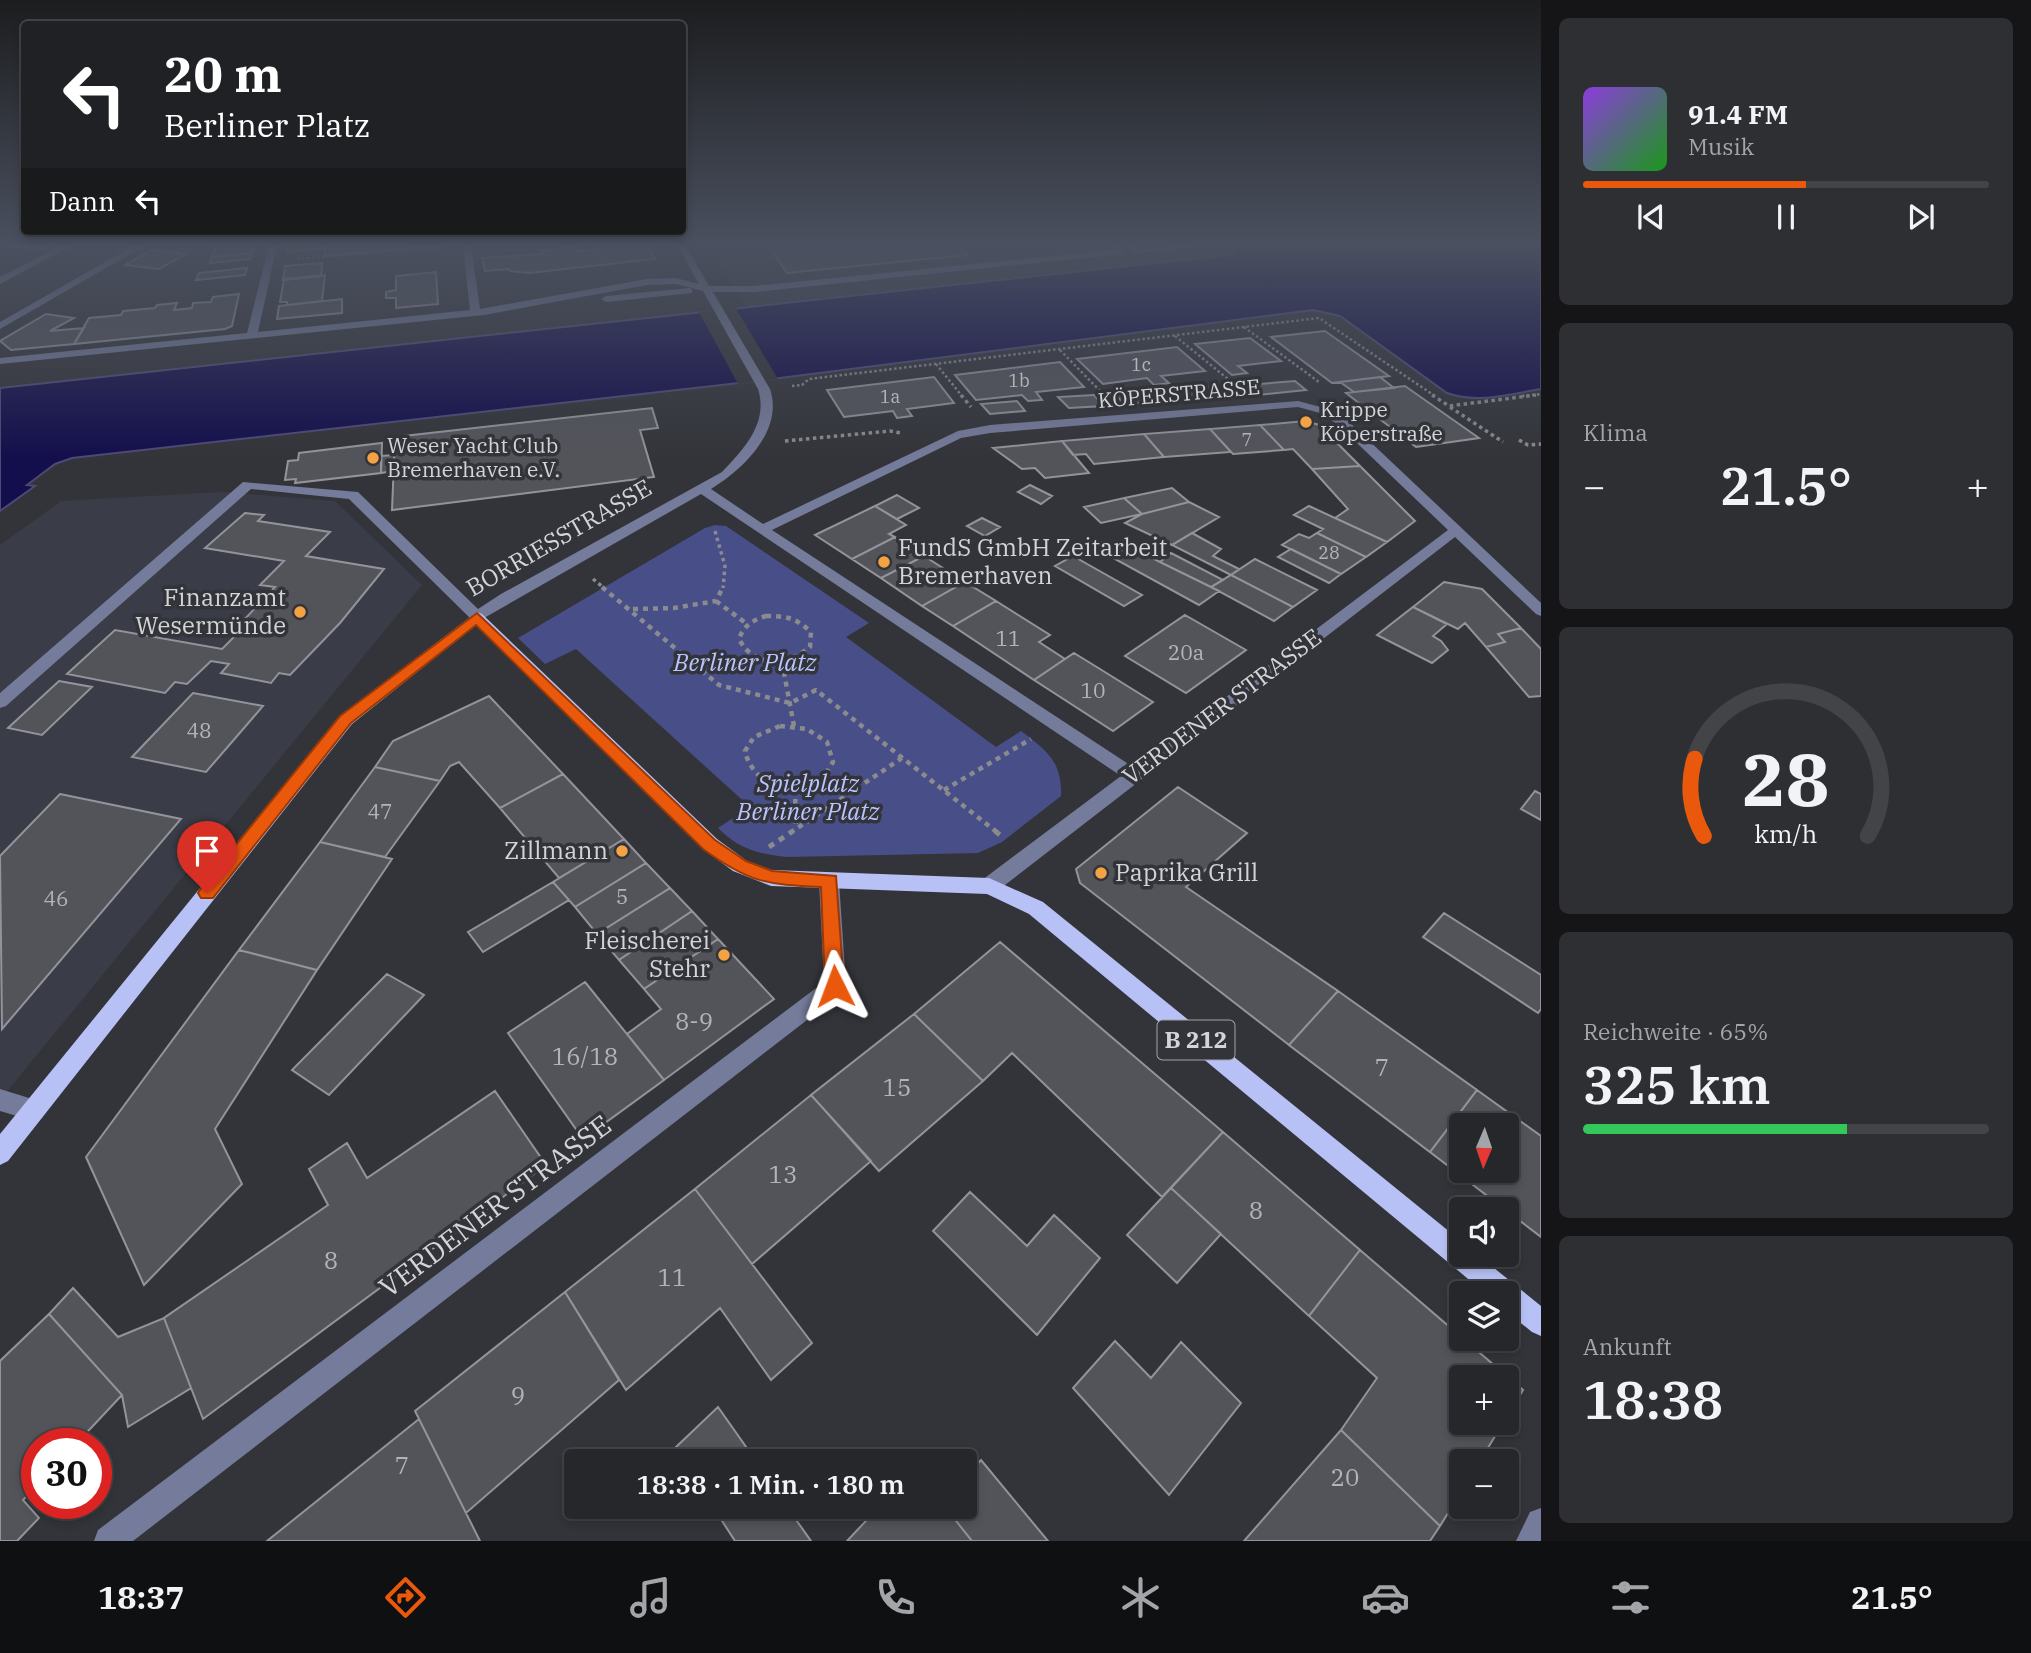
<!DOCTYPE html>
<html lang="de">
<head>
<meta charset="utf-8">
<style>
  body { margin:0; font-family:"IBM Plex Serif",serif; background:#2e2f33; color:#f1f3f6; height:100vh; display:flex; flex-direction:column; font-size:26px; white-space:nowrap }
  * { box-sizing:border-box; margin:0 }
  p { font-size:23px; color:#a4a5a9 }
  .icon { flex:none; width:38px; height:38px; fill:none; stroke:currentColor; stroke-width:2; stroke-linecap:round; stroke-linejoin:round }
  .map { position:relative; flex:1; overflow:hidden }
  .details { display:flex; flex-direction:column; gap:18px; padding:18px; background:#151518; width:490px }
  .details>* { flex:none }
  .guide { position:absolute; left:21px; top:21px; width:665px; height:214px; border-radius:7px; box-shadow:0 4px 10px #0003,0 0 0 2px #424447; background:#202124; color:#fff; overflow:hidden }
  .needle { width:46px; rotate:182deg }
  .controls { position:absolute; left:1449px; top:1113px; display:grid; gap:14px }
  .controls a { display:grid; place-items:center; width:70px; height:70px; border-radius:7px; background:#26272b; box-shadow:0 4px 10px #0003,0 0 0 2px #424447; font-size:35px }
  .speed { position:absolute; left:21px; top:1428px; display:flex; gap:14px; font-size:35px; font-weight:700; text-align:center }
  .speed>* { display:grid; place-content:center; width:91px; height:91px; border-radius:50%; background:#26272b; box-shadow:0 4px 10px #0003,0 0 0 2px #424447; line-height:1 }
  .speed .limit { border:10px solid #d22; background:#fff; color:#111 }
  .pin { position:absolute; display:grid; place-items:center; width:60px; height:60px; color:#fff; margin:-72px -30px; border-radius:50% 50% 50% 0; rotate:-45deg; box-shadow:0 0 7px #0007 }
  .pin .icon { rotate:45deg }
  .me { position:absolute; width:77px; margin:-38px; rotate:357deg; stroke-linejoin:round; filter:drop-shadow(0 0 5px #0008) }
  .turn { display:flex; align-items:center; gap:24px; height:147px; padding:0 28px; font-size:32px }
  .turn .icon { width:91px; height:91px; stroke-width:2.5 }
  .turn b { display:block; font-size:49px; line-height:60px }
  .then { display:flex; align-items:center; height:66px; padding:0 28px; background:#0003; gap:14px; font-size:26px }
  .big { font-size:52px; font-weight:600; line-height:1.1 }
  .details .tile { flex:1; display:flex; flex-direction:column; justify-content:center; gap:10px; min-width:0; padding:0 24px; border-radius:10px; background:#2e2f33 }
  .details .dial { align-items:center; gap:0 }
  .dial svg { height:182px; overflow:visible; fill:none; stroke:#424447; stroke-width:7; stroke-linecap:round; text-anchor:middle }
  .dial text { fill:#f1f3f6; stroke:none }
  .song { display:flex; align-items:center; gap:21px }
  .cover { width:84px; height:84px; border-radius:10px; background:linear-gradient(135deg,hsl(270 70% 55%),hsl(120 70% 35%)) }
  .played { height:7px; border-radius:4px; background:linear-gradient(90deg,#ea580c 55%,#424447 55%) }
  .keys { display:flex; justify-content:space-around; direction:ltr }
  .heat { display:flex; justify-content:space-between; align-items:center; font-size:38px; direction:ltr }
  .charge { height:10px; border-radius:5px; background:linear-gradient(90deg,#34c759 65%,#424447 0) }
  .trip { position:absolute; left:564px; top:1449px; width:413px; height:70px; border-radius:7px; background:#26272b; box-shadow:0 4px 10px #0003,0 0 0 2px #424447; font-weight:600; line-height:70px; text-align:center }
  .menu { display:flex; height:112px; justify-content:space-around; align-items:center; background:#0f1011; color:#a4a5a9 }
  .menu .icon { width:49px; height:49px }
  .menu .current { color:#ea580c }
  .menu b { font-size:32px; color:#f1f3f6 }
  main { display:flex; flex:1; min-height:0 }
  .map>svg:first-child { display:block }
  .built { fill:#3a3c47 }
  .green { fill:#484f88 }
  .water { fill:#130e4c; stroke:#4d4976; stroke-width:2 }
  .pier { fill:#333439 }
  .building { fill:#53545a; stroke:#93949b; stroke-width:2; fill-rule:evenodd }
  .lines { fill:none; stroke-linecap:round; stroke-linejoin:round }
  .path-far3 { stroke:#8a8b8f; stroke-width:2.5; stroke-dasharray:2.5 2.5; stroke-linecap:butt }
  .path-far2 { stroke:#8a8b8f; stroke-width:3.5; stroke-dasharray:3.5 3.5; stroke-linecap:butt }
  .path-far1 { stroke:#8a8b8f; stroke-width:4.5; stroke-dasharray:5 5; stroke-linecap:butt }
  .path { stroke:#8a8b8f; stroke-width:5; stroke-dasharray:6 6; stroke-linecap:butt }
  .minor { fill:#757b9a; fill-rule:evenodd }
  .major { fill:#b8c1f5; fill-rule:evenodd }
  .route { fill:#ea580c; stroke:#983908; stroke-width:2 }
  .poi-dot { fill:#f4a344; stroke:#333439; stroke-width:2.5 }
  .labels { text-anchor:middle; stroke-width:7; stroke-linejoin:round; paint-order:stroke }
  .far-number-label { font-size:18px; fill:#b3b4b8 }
  .far-street-label { font-size:21px; fill:#d3d4d7; stroke:#333439 }
  .far-poi-label { font-size:21px; fill:#d3d4d7; stroke:#333439; text-anchor:start }
  .number-label { font-size:21px; fill:#b3b4b8 }
  .shield { fill:#333439; stroke:#a3a4a8; stroke-width:2 }
  .shield-label { font-size:23px; font-weight:bold; fill:#d3d4d7 }
  .street-label { font-size:24px; fill:#d3d4d7; stroke:#333439 }
  .poi-label { font-size:24px; fill:#d3d4d7; stroke:#333439; text-anchor:end }
  .park-label { font-size:24px; font-style:italic; fill:#bac4ff; stroke:#333439 }
  .near-number-label { font-size:24px; fill:#b3b4b8 }
  .near-street-label { font-size:28px; fill:#d3d4d7; stroke:#333439 }
</style>
</head>
<body>
<main>
<div class="map">
<svg width="1541" height="1541" viewBox="0 0 1541 1541">
  <rect width="100%" height="100%" fill="#333439"/>
  <path class="built" d="M707,245H1228L1234,252L1230,255L747,308Z
    M221,492L335,501L422,585L0,1100V545L61,501Z"/>
  <path class="green" d="M715,525L726,526L869,623L846,637L996,747L1021,731C1047,751 1062,761 1061,796L1002,842L978,853L787,857C758,854 739,849 718,828L750,807L576,649L545,664L518,638L705,528Z"/>
  <path class="water" d="M1228,245H1541V389C1510,394 1478,404 1447,393L1340,316L1313,310L757,381L72,458L55,464L27,485L35,486L0,511V388L1230,255L1234,252Z"/>
  <path class="pier" d="M735,307L778,379L738,384L699,312Z"/>
  <path class="building" d="M0,245H51L43,249Z
    M216,245H254L252,253L212,257Z
    M288,245H445L325,256V248L287,252Z
    M596,245H648L655,259L529,273L510,271L509,269L485,271L482,258L543,254V251L576,247L577,251L598,250Z
    M768,245H958L968,255L787,273Z
    M1129,245H1188L1190,246L1138,252Z
    M152,250L186,254L159,269L125,265Z
    M252,253L250,259L210,263L212,257Z
    M322,263L321,276L283,280L285,266Z
    M247,268L245,275L196,280L199,273Z
    M436,272L438,304L396,308V298H386V292L396,290V276Z
    M325,275L322,301L287,305V302H280L284,279Z
    M239,294L232,326L225,329L74,344L89,318L121,315L123,311L155,308L157,305L177,303L174,310L192,308L193,303L211,302L213,297Z
    M342,299V313L277,319L279,306Z
    M46,314L74,318L50,331L84,328L74,344L11,350L0,341Z
    M1325,331L1389,376L1332,383L1271,337Z
    M1250,338L1281,361L1238,366L1247,373L1232,375L1195,344Z
    M1177,347L1205,371L1161,376L1169,383L1154,385L1147,378L1103,384L1077,359Z
    M1060,362L1084,387L1036,392L1042,400L1028,401L1022,395L976,400L955,375Z
    M934,377L954,403L907,409L912,416L897,418L893,411L844,417L827,390Z
    M1380,377L1394,388L1354,392L1340,382Z
    M1295,381L1306,390L1258,395L1247,385Z
    M1226,386L1236,396L1194,400L1182,389Z
    M1405,386L1479,438L1416,447L1346,393Z
    M1156,391L1167,401L1125,404L1114,394Z
    M1094,395L1104,406L1069,408L1058,397Z
    M1017,401L1025,411L990,414L981,404Z
    M652,408L658,428L640,430L654,477L392,510L395,437Z
    M1306,421L1319,425L1360,466L1312,469L1293,449L1284,450L1260,425Z
    M1260,425L1284,450L1233,454L1210,429Z
    M1210,429L1231,452L1164,457L1144,434Z
    M1144,434L1164,457L1094,464L1086,454L1073,455L1062,441Z
    M1062,441L1089,473L1045,478L1035,468L1022,469L993,448Z
    M382,443L381,473L295,483L296,479L285,480L288,461L298,460L299,453Z
    M394,455V471L381,473V456Z
    M1360,466L1415,521L1387,542L1335,518L1348,509L1312,469Z
    M1030,485L1052,496L1041,504L1018,492Z
    M1172,488L1189,502L1142,514L1124,498Z
    M897,495L919,508L897,519L875,506Z
    M1124,498L1142,514L1101,523L1084,507Z
    M1189,502L1219,517L1172,545L1125,523L1142,514Z
    M875,506L906,525L889,534L895,537L852,559L815,535Z
    M1309,506L1387,542L1366,557L1317,533L1323,529L1294,515Z
    M245,513L264,515L258,521L330,532L306,556L384,569L340,623L290,675L279,673L271,683L221,673L229,664L211,661L187,684L175,682L165,693L67,674L115,630L222,649L247,624L241,623L275,587L260,585L284,561L205,548Z
    M982,518L1000,527L985,536L967,526Z
    M1192,533L1221,549L1213,556L1239,569L1231,575L1172,545Z
    M1317,533L1366,557L1341,574L1282,545L1299,534L1309,538Z
    M895,537L924,556L881,578L852,559Z
    M1122,542L1160,562L1219,591L1199,605L1104,553Z
    M1291,549L1341,574L1329,583L1278,557Z
    M1171,553L1223,580L1211,587L1160,562Z
    M924,556L965,582L922,606L881,578Z
    M1073,556L1142,595L1124,606L1055,566Z
    M1255,559L1317,590L1293,607L1231,575Z
    M1231,575L1293,607L1274,621L1211,587Z
    M965,582L996,601L953,626L922,606Z
    M1444,582L1482,589L1521,628L1498,634L1505,642L1486,647L1465,623L1458,629L1413,607Z
    M996,601L1050,635L1039,642L1065,659L1034,680L953,626Z
    M1413,607L1447,624L1433,636L1441,641L1448,650L1432,663L1377,635Z
    M1185,615L1246,650L1186,693L1125,656Z
    M1521,628L1541,649V696L1529,697L1486,647L1505,642L1498,634Z
    M1074,653L1100,669L1153,702L1113,731L1034,680Z
    M59,681L92,687L42,735L8,728Z
    M193,693L263,706L206,772L132,757Z
    M489,696L563,774L500,808L459,762L450,766L440,781L375,767L393,741Z
    M375,767L440,781L385,857L320,842Z
    M563,774L624,839L559,878L500,808Z
    M1178,787L1247,833L1186,887L1338,991L1289,1045L1080,883L1076,869Z
    M1535,791L1541,794V820L1521,809Z
    M60,794L181,819L2,1029L0,856Z
    M624,839L646,863L575,907L553,882Z
    M320,842L392,859L317,970L239,950Z
    M646,863L670,888L597,934L575,907Z
    M553,882L569,900L483,952L468,932Z
    M670,888L692,911L619,960L597,934Z
    M692,911L718,939L644,989L619,960Z
    M1444,913L1541,975V1009L1538,1013L1423,937Z
    M718,939L774,999L664,1080L627,1034L661,1009L644,989Z
    M1000,942L1223,1132L1162,1197L1012,1053L983,1081L914,1014Z
    M239,950L317,970L215,1129L242,1184L144,1285L86,1157Z
    M387,974L424,995L329,1095L292,1070Z
    M585,982L664,1080L583,1139L508,1033Z
    M1338,991L1477,1090L1430,1152L1289,1045Z
    M914,1014L983,1081L879,1171L811,1095Z
    M1477,1090L1541,1136V1237L1430,1152ZM1461,1125H1507V1171H1461Z
    M495,1091L546,1165L203,1419L164,1318L328,1205L309,1169L347,1143L367,1178Z
    M811,1095L871,1161L752,1264L695,1189Z
    M1223,1132L1360,1250L1309,1316L1171,1188Z
    M1171,1188L1221,1234L1177,1283L1127,1235Z
    M695,1189L812,1343L771,1380L720,1308L626,1390L565,1292Z
    M970,1192L1027,1246L1054,1215L1100,1258L1037,1335L933,1231Z
    M1360,1250L1523,1390L1507,1417V1377H1461V1423H1503L1480,1461H1461V1492L1440,1526L1341,1430L1377,1378L1309,1316Z
    M73,1288L118,1337L164,1318L191,1388L128,1427L122,1395L49,1314Z
    M565,1292L619,1380L466,1513L415,1411Z
    M49,1314L122,1395L76,1444H37V1485L23,1500L39,1518L17,1541H0V1361Z
    M1115,1341L1151,1378L1181,1342L1241,1403L1169,1495L1073,1388Z
    M718,1407L756,1461H683L675,1448Z
    M419,1419L480,1541H267Z
    M1341,1430L1440,1526L1430,1541H1244Z
    M981,1460L1048,1541H972L945,1507H964V1479Z
    M713,1507H787L811,1541H735Z
    M879,1507H945L972,1541H847Z"/>
  <g class="lines">
    <path class="path-far3" d="M297,259L441,247
      M1244,327L1319,382
      M1175,336L1233,383
      M1060,350L1105,396
      M936,364L962,396
      M792,386L802,385L809,379L1319,318L1435,396
      M1522,396L1541,394"/>
    <path class="path-far2" d="M961,395L971,407
      M1432,395L1449,406L1536,395
      M1450,407L1503,442
      M1519,440L1528,445L1541,444
      M785,441L890,431L901,433
      M715,531L725,566L723,588
      M593,579L604,588"/>
    <path class="path-far1" d="M602,587L719,685L790,703L816,690L998,833
      M716,601L747,624
      M633,609L674,608L716,601L723,587
      M766,616C787,616 796,618 811,632L810,647C787,666 754,668 739,639C744,625 753,620 766,616Z
      M782,662L794,726
      M780,726L807,729L827,742L833,762C829,768 825,776 820,780C793,805 751,781 745,751L754,737Z
      M795,789L796,829
      M944,790L1031,739
      M790,833L902,758"/>
    <path class="path" d="M995,831L1004,838
      M769,847L793,831"/>
    <path class="minor" d="M62,245H73L0,284V277Z
      M135,245H146L0,329V322Z
      M269,245H277L258,332L470,310L463,245H471L480,309L647,279L676,278L699,284L677,245H685L709,286H754L1112,250L1107,245H1117L1123,250V254L754,292H713L770,389C784,430 743,470 711,489L763,524L958,431L990,425L1298,401L1328,409L1345,418L1541,603V616L1536,614L1455,537L996,892L989,894L982,892L979,886L982,880L1121,776L701,494L477,622L472,620L349,499L251,489L6,706L0,708V693L243,482L358,492L478,609L501,594L722,472C743,450 769,423 758,389L703,291L676,284L647,285L484,315L0,364V358L247,333ZM1298,407L1320,413L1337,424L1448,530L1133,767L772,530L961,438L990,433Z
      M689,288L692,289V293L606,302L601,299L606,296Z
      M829,873L836,875L839,881L846,986L842,993L133,1541H94L98,1530L824,982L819,881L822,875Z
      M0,1089L42,1102L46,1110L42,1118L34,1121L0,1111Z
      M1541,1508V1541H1516L1530,1512Z"/>
    <path class="major" d="M477,612L482,614L717,839L747,861L772,870L989,878L1043,902L1461,1241V1255H1478L1541,1306V1336L1532,1332L1507,1312V1293H1485L1029,914L987,894L771,886L733,871L703,849L476,625L352,724L8,1161L0,1165V1134L340,716Z"/>
  </g>
  <linearGradient id="sky" x2="0" y2="1"><stop stop-color="#1c1d1f"/><stop offset="0.53" stop-color="#4a505f"/><stop offset="1" stop-color="#4a505f" stop-opacity="0"/></linearGradient>
  <rect width="1541" height="461" fill="url(#sky)"/>
  <path class="route" d="M477,613L715,840L746,861L772,871L836,876L844,986L842,992L835,994L828,992L825,986L821,887C767,885 748,882 703,849L476,625L351,723L213,898H201L198,893L201,888L340,716Z"/>
  <g class="poi-dot">
    <circle cx="1306" cy="422" r="7"/>
    <circle cx="373" cy="458" r="7"/>
    <circle cx="884" cy="562" r="7"/>
    <circle cx="300" cy="612" r="7"/>
    <circle cx="622" cy="851" r="7"/>
    <circle cx="1101" cy="873" r="7"/>
    <circle cx="724" cy="955" r="7"/>
  </g>
  <g class="labels">
    <g class="far-number-label">
      <text x="1141" y="371">1c</text>
      <text x="1019" y="387">1b</text>
      <text x="890" y="403">1a</text>
      <text x="1247" y="446">7</text>
      <text x="1329" y="559">28</text>
    </g>
    <g class="far-street-label">
      <text transform="translate(1179 394) rotate(-5)" y="7">KÖPERSTRASSE</text>
    </g>
    <g class="far-poi-label">
      <text x="1320" y="417">Krippe<tspan x="1320" dy="24">Köperstraße</tspan></text>
      <text x="387" y="453">Weser Yacht Club<tspan x="387" dy="24">Bremerhaven e.V.</tspan></text>
    </g>
    <g class="number-label">
      <text x="1008" y="646">11</text>
      <text x="1186" y="660">20a</text>
      <text x="1093" y="698">10</text>
      <text x="199" y="738">48</text>
      <text x="380" y="819">47</text>
      <text x="622" y="904">5</text>
      <text x="56" y="906">46</text>
    </g>
    <rect class="shield" x="1157.5" y="1020.5" width="77" height="39" rx="5"/>
    <g class="shield-label">
      <text x="1196" y="1048">B 212</text>
    </g>
    <g class="street-label">
      <text transform="translate(559 538) rotate(-30)" y="8">BORRIESSTRASSE</text>
      <text transform="translate(1222 707) rotate(-37)" y="8">VERDENER STRASSE</text>
    </g>
    <g class="poi-label">
      <text x="898" y="556" text-anchor="start">FundS GmbH Zeitarbeit<tspan x="898" dy="28">Bremerhaven</tspan></text>
      <text x="286" y="606">Finanzamt<tspan x="286" dy="28">Wesermünde</tspan></text>
      <text x="608" y="859">Zillmann</text>
      <text x="1115" y="881" text-anchor="start">Paprika Grill</text>
      <text x="710" y="949">Fleischerei<tspan x="710" dy="28">Stehr</tspan></text>
    </g>
    <g class="park-label">
      <text x="745" y="671">Berliner Platz</text>
      <text x="808" y="792">Spielplatz<tspan x="808" dy="28">Berliner Platz</tspan></text>
    </g>
    <g class="near-number-label">
      <text x="694" y="1030">8-9</text>
      <text x="585" y="1065">16/18</text>
      <text x="1382" y="1076">7</text>
      <text x="897" y="1096">15</text>
      <text x="783" y="1183">13</text>
      <text x="1256" y="1219">8</text>
      <text x="331" y="1269">8</text>
      <text x="672" y="1286">11</text>
      <text x="518" y="1404">9</text>
      <text x="402" y="1474">7</text>
      <text x="1345" y="1486">20</text>
    </g>
    <g class="near-street-label">
      <text transform="translate(495 1206) rotate(-37)" y="10">VERDENER STRASSE</text>
    </g>
  </g>
</svg>
<div class="controls">
<a><svg class="needle" viewBox="-14 -14 28 28"><path d="M0-13l5 13h-10z" fill="#e53935"/><path d="M0 13l5-13h-10z" fill="#a4a5a9"/></svg></a>
<a><svg class="icon" aria-label="sound" viewBox="0 0 24 24"><path d="M4 9h4l5-4v14l-5-4H4zM17 9q2 3 0 6"/></svg></a>
<a><svg class="icon" aria-label="layers" viewBox="0 0 24 24"><path d="M12 4l9 5-9 5-9-5zM3 14l9 5 9-5"/></svg></a>
<a>+</a>
<a>−</a>
</div>
<div class="speed"><div class="limit">30</div></div>
<div class="pin" style="left:207px;top:893px;background:#d93025"><svg class="icon" aria-label="arrive" viewBox="0 0 24 24"><path d="M6 21V4h12l-3 4 3 4H6"/></svg></div>
<svg class="me" style="left:835px;top:986px" viewBox="-20 -20 40 40"><path d="M0-17L14 15 0 8-14 15z" fill="#ea580c" stroke="#fff" stroke-width="4"/></svg>
<div class="trip">18:38 · 1 Min. · 180 m</div>
<div class="guide">
<div class="turn"><svg class="icon" aria-label="left" viewBox="0 0 24 24"><path d="M17 20v-9H6M10 6l-5 5 5 5"/></svg><div><b>20 m</b>Berliner Platz</div></div>
<div class="then">Dann<svg class="icon" aria-label="left" viewBox="0 0 24 24"><path d="M17 20v-9H6M10 6l-5 5 5 5"/></svg></div>
</div>
</div>
<section class="details">
<div class="tile">
<div class="song"><i class="cover"></i><div><b>91.4 FM</b><p>Musik</p></div></div>
<div class="played"></div>
<div class="keys"><svg class="icon" aria-label="previous" viewBox="0 0 24 24"><path d="M18 5L8 12l10 7zM5 5v14"/></svg><svg class="icon" aria-label="pause" viewBox="0 0 24 24"><path d="M8 5v14M16 5v14"/></svg><svg class="icon" aria-label="next" viewBox="0 0 24 24"><path d="M6 5l10 7-10 7zM19 5v14"/></svg></div>
</div>
<div class="tile"><p>Klima</p>
<div class="heat"><a>−</a><b class="big">21.5°</b><a>+</a></div>
</div>
<div class="tile dial"><svg viewBox="0 0 100 80">
<path d="M14 69A42 42 0 1 1 86 69"/>
<path d="M14 69A42 42 0 0 1 10 35" stroke="#ea580c"/>
<text x="50" y="56" font-size="32" font-weight="700">28</text>
<text x="50" y="72" font-size="11">km/h</text>
</svg></div>
<div class="tile"><p>Reichweite · 65%</p><b class="big">325 km</b><div class="charge"></div></div>
<div class="tile"><p>Ankunft</p><b class="big">18:38</b></div>
</section>
</main>
<nav class="menu">
<b>18:37</b>
<svg class="icon current" aria-label="directions" viewBox="0 0 24 24"><path d="M12 3l9 9-9 9-9-9zM9 14v-3h6M13 9l2 2-2 2"/></svg>
<svg class="icon" aria-label="music" viewBox="0 0 24 24"><path d="M9 18V5l10-2v13"/><circle cx="6" cy="18" r="3"/><circle cx="16" cy="16" r="3"/></svg>
<svg class="icon" aria-label="phone" viewBox="0 0 24 24"><path d="M5 4h4l2 5-3 2q2 4 5 5l2-3 5 2v4C11 20 4 13 5 4z"/></svg>
<svg class="icon" aria-label="climate" viewBox="0 0 24 24"><path d="M12 3v18M4 7l16 10M4 17L20 7"/></svg>
<svg class="icon" aria-label="car" viewBox="0 0 24 24"><path d="M5 17H2v-5l4-1 3-4h7l3 4 3 1v5h-3M9 17h6M6 11h13"/><circle cx="7" cy="17" r="2"/><circle cx="17" cy="17" r="2"/></svg>
<svg class="icon" aria-label="filters" viewBox="0 0 24 24"><path d="M4 7h16M4 17h16"/><circle cx="9" cy="7" r="2"/><circle cx="15" cy="17" r="2"/></svg>
<b>21.5°</b>
</nav>
</body>
</html>
